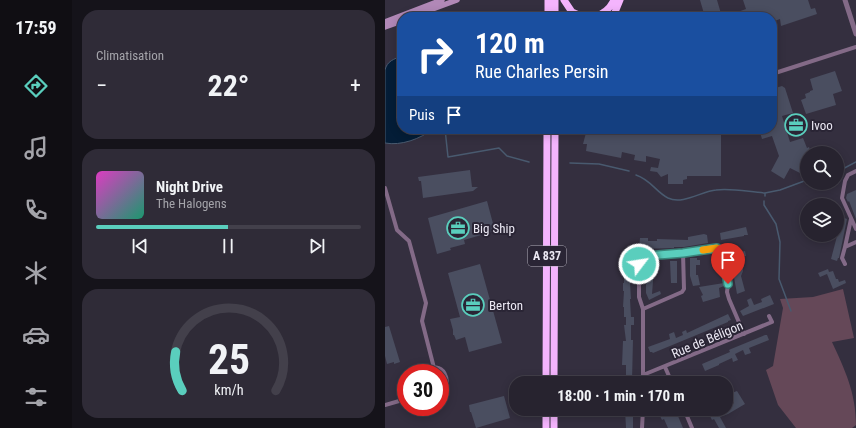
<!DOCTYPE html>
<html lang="fr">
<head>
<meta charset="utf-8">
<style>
  body { margin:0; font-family:"Roboto Condensed",sans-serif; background:#2f2b37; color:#f1f3f6; height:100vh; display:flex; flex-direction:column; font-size:15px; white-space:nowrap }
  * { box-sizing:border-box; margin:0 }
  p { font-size:13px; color:#a4a4aa }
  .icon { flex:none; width:22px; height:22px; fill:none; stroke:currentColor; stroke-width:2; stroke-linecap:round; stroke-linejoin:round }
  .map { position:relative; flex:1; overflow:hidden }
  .side { display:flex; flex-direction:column; gap:10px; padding:10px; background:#15131a; width:313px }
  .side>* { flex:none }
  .banner { position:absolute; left:12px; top:12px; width:380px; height:122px; border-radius:16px; box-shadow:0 2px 10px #0003,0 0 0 1px #43404b; background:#1a4fa0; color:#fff; overflow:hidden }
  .tools { position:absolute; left:415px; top:146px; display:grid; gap:8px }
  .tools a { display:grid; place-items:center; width:44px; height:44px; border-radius:50%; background:#27232f; box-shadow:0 2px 10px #0003,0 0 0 1px #43404b; font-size:20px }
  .speed { position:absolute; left:12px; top:364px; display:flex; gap:8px; font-size:20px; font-weight:700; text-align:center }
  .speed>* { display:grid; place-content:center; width:52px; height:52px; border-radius:50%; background:#27232f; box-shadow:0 2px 10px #0003,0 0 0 1px #43404b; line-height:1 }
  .speed .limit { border:6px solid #d22; background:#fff; color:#111 }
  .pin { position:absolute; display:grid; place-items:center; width:34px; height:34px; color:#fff; margin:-41px -17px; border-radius:50% 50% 50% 0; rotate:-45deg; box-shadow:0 0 4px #0007 }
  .pin .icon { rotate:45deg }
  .me { position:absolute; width:44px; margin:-22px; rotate:59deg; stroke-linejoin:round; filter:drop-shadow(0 0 3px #0008) }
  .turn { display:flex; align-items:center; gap:14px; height:84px; padding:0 12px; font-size:18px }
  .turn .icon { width:52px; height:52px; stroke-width:2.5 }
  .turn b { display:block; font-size:28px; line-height:34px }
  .then { display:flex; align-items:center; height:38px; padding:0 12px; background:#0003; gap:8px; font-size:15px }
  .big { font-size:30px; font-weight:700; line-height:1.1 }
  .side .widget { flex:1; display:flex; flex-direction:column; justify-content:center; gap:6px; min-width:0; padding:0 14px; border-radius:16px; background:#2f2b37 }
  .side .dial { align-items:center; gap:0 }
  .dial svg { height:104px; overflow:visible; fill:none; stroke:#43404b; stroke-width:7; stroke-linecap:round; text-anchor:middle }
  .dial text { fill:#f1f3f6; stroke:none }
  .song { display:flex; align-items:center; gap:12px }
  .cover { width:48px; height:48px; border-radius:6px; background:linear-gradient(135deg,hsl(310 70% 55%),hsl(160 70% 35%)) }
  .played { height:4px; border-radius:2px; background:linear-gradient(90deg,#5acebd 50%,#43404b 50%) }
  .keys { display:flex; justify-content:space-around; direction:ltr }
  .heat { display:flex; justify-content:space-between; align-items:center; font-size:22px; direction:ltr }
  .trip { position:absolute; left:124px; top:376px; width:224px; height:40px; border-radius:16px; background:#27232f; box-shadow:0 2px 10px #0003,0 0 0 1px #43404b; font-weight:700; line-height:40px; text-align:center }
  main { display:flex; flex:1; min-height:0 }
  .tab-bar { display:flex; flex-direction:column; width:72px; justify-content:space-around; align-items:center; background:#100e13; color:#a4a4aa }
  .tab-bar .icon { width:28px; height:28px }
  .tab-bar .active { color:#5acebd }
  .tab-bar b { font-size:18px; color:#f1f3f6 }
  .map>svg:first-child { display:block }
  .green { fill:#654858 }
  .water { fill:#041d37; stroke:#495a6f }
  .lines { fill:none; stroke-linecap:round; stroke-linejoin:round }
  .stream { stroke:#495a6f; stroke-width:1.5 }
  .building { fill:#4a4e60 }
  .minor { stroke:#836a87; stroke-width:4 }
  .tertiary { stroke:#836a87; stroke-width:5 }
  .secondary { stroke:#b188b7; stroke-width:5.5 }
  .motorway { stroke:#f4b4fd; stroke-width:7 }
  .route-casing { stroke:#3a867b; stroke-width:10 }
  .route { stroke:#5acebd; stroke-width:7 }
  .slow { stroke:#f59e0b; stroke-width:7 }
  .labels { text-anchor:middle; stroke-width:4; stroke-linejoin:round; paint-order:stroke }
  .shield { fill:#2a2535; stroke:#b1aeba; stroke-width:1 }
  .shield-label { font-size:12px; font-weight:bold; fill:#ebe8f3 }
  .poi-label { font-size:13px; fill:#ebe8f3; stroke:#2a2535; text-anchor:start }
  .street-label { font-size:13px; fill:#ebe8f3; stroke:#2a2535 }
</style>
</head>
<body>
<main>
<nav class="tab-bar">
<b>17:59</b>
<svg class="icon active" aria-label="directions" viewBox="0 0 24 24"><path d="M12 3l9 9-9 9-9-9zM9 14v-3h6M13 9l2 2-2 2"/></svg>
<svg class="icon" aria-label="music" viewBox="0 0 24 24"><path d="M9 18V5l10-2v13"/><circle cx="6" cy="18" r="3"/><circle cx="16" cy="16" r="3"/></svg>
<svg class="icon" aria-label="phone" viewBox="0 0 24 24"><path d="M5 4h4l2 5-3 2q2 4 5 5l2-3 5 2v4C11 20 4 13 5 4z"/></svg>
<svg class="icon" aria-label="climate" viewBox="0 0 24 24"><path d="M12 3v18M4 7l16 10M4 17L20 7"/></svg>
<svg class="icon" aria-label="car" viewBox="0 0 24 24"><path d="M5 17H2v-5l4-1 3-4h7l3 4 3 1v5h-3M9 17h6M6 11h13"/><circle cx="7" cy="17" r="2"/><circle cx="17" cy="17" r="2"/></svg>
<svg class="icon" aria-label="filters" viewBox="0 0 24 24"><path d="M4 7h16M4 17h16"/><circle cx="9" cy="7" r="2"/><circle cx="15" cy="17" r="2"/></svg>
</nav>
<section class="side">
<div class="widget"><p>Climatisation</p>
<div class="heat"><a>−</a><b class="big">22°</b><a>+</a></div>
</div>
<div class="widget">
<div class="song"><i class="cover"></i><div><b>Night Drive</b><p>The Halogens</p></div></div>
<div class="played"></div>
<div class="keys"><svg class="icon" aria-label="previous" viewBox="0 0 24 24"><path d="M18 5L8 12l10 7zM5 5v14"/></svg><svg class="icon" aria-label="pause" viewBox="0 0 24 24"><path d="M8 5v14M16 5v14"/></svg><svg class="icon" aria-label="next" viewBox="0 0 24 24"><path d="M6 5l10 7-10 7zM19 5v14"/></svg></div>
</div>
<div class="widget dial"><svg viewBox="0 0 100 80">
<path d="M14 69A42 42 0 1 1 86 69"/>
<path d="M14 69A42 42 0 0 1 9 39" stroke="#5acebd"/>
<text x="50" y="56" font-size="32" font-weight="700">25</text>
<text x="50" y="72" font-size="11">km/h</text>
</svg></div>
</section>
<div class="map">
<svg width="471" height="428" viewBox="0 0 471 428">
  <rect width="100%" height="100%" fill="#342f3f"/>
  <path class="green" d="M458,289L469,338L447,342C460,370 471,393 471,425L467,428H411L393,405L381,370L388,366L398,308L395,299L428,297Z"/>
  <path class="water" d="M17,56V129H48C35,139 16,146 0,143V70C2,61 9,59 17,56Z"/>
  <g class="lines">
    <path class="stream" d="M60,129L63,157L114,148L122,156L144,162
      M185,163L214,164L244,171
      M452,172L471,162
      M251,175C266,180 271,192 283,198C298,205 317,191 331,190C347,188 364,192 380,193
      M380,196V193L395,190L422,180
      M379,201V205L391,224L395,242L394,279L406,311"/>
  </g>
  <path class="building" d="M315,0H332L337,17H320Z
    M358,0H423L426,9L430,8L432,14L396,26L395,19L387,22V17H364L363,14L351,17L350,13L361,9Z
    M450,71L457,91L448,94L451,105L421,114L416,100L421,98L420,94L425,92V91L428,90L425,79Z
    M397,86L400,88L408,113L397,116L405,142L418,138L422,148L424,147L426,153H422V165L417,174L405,168L399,179L386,171L394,156L387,136L377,139L374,129H387V89Z
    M202,129H336V176H302V179L298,180V184H283V174L276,177L272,172L265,171L266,167L273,168L275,159L261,156V162L249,160L250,155L237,152L236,158L201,151L202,144H198Z
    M85,170L87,187H93L88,191L38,198L36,181H34L33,177Z
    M471,190V219L464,201L463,202L461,198L462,194Z
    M102,201L110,231L79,240L80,244L65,248L66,250L52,254L43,218Z
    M457,217L462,219L454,258H453L452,261L446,259Z
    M361,227L363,235H359V236L336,240L335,233Z
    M319,234L322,235L323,243L299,247H289V248L254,249L255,238H263V241H272V239L303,240V237Z
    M352,247L353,253L360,251L361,256H356L358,271L356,276L360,291L352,294L344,249Z
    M238,251L247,252L246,283H245L246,299H245L246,317H249V325H246V340H248L247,381H241V365H237L238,341H241L239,325H241V317H239V307H238L239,291H238V283H239V273Z
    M305,258H312V260H315V265H311V275H313L315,285L308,286L305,276Z
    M285,261H292V283H286Z
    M95,264L117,343L84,352L80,337L71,340L69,335H68V330L65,319L75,317L63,273Z
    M261,268H269L267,294L275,291L276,294L264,300L261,293Z
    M443,269L444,272L448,271L451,279H453L454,282L460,280L461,283L448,289L442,274L435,277L433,273Z
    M339,283V286L334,288L335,297L318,302L316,296L318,295L314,287Z
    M385,295L389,304L358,316L355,311L364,306L362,300L366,298L369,305L377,302L376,299Z
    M343,314L346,320L343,321V322L268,353L267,352H265L263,347L285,339L284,334L289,332L291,338L298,335L297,332L301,330L302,333Z
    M4,326L15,362L9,364V362L2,364L0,356V327Z
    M380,335H382L384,340L364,348L366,353L360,355L358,350L350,354L353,360L348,362L347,358L334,364V365L320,371L317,364L345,352L344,350L346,349Z
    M352,391L360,404L343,414L335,417L341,428H334L329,419L327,420L325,416L333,412L341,413L342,407L349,403L344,394Z
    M119,396L125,418L91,428L86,412H85L84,405Z
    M240,409H248V428H241Z
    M284,409H290L298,428H283L279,419L277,420L274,414Z"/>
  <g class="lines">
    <path class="minor" d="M387,74L471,47
      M471,171L463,175L460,181L457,198L471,229
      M0,188L12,230L24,241L41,303L37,321L49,368
      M466,219L460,247L471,242
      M460,264L457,258L460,247
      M258,309L297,292L299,289L298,253
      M280,367L287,383
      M40,373C56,356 71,382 55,399
      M258,375L387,322L384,316
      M258,383V309L254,297V261L261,255L298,253L332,248L337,251L343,284L342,292L344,299L359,334
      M0,405L21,399
      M299,409L307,428
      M257,428L258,409"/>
    <path class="tertiary" d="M460,0L471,34"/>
    <path class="secondary" d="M26,17L72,0
      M0,22L57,0
      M0,27L17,21"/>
    <path class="motorway" d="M179,0L187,12L198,17
      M163,17V0
      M170,17V0
      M209,17C219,14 225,9 229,0
      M228,17L235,0
      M161,383L162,129
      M169,383L170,129
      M161,428V409
      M169,428V409"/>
  </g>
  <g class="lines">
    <g class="route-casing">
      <path id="route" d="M254,264V260L261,256L298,253L332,248L337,251L343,284"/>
    </g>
    <use href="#route" class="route"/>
    <path class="slow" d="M318,250L332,248L337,251L338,255"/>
  </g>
  <defs>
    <g id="office-ring" transform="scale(1.15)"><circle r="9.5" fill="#2a2535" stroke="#5acebd" stroke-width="1.5"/><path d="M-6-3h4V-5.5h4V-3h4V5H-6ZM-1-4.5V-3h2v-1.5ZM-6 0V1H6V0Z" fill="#5acebd"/></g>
  </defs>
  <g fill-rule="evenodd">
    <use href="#office-ring" x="411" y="125"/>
    <use href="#office-ring" x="73" y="228"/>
    <use href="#office-ring" x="88" y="305"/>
  </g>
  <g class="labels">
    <rect class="shield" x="143" y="246" width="38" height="20" rx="3"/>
    <g class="shield-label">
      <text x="162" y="260">A 837</text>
    </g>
    <g class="poi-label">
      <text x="426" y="130">Ivoo</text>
      <text x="88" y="233">Big Ship</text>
      <text x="104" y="310">Berton</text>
    </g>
    <g class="street-label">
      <text transform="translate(322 339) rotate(-23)" y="5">Rue de Béligon</text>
    </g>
  </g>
</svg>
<div class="tools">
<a><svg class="icon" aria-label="search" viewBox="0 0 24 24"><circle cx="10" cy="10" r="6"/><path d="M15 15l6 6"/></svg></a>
<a><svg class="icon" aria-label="layers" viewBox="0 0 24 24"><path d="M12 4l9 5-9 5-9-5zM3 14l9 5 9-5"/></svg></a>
</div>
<div class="speed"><div class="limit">30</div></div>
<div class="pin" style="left:343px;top:284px;background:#d93025"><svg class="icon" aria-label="arrive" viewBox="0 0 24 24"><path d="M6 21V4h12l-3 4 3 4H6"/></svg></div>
<svg class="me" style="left:254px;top:264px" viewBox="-20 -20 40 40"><circle r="17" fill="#5acebd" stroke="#fff" stroke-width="3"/><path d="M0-11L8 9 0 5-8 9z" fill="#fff"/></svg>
<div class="trip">18:00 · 1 min · 170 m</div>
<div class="banner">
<div class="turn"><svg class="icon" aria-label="right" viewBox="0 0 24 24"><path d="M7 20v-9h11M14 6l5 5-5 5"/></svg><div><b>120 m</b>Rue Charles Persin</div></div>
<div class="then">Puis<svg class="icon" aria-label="arrive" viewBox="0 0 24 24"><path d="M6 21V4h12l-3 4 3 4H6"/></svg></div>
</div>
</div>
</main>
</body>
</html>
